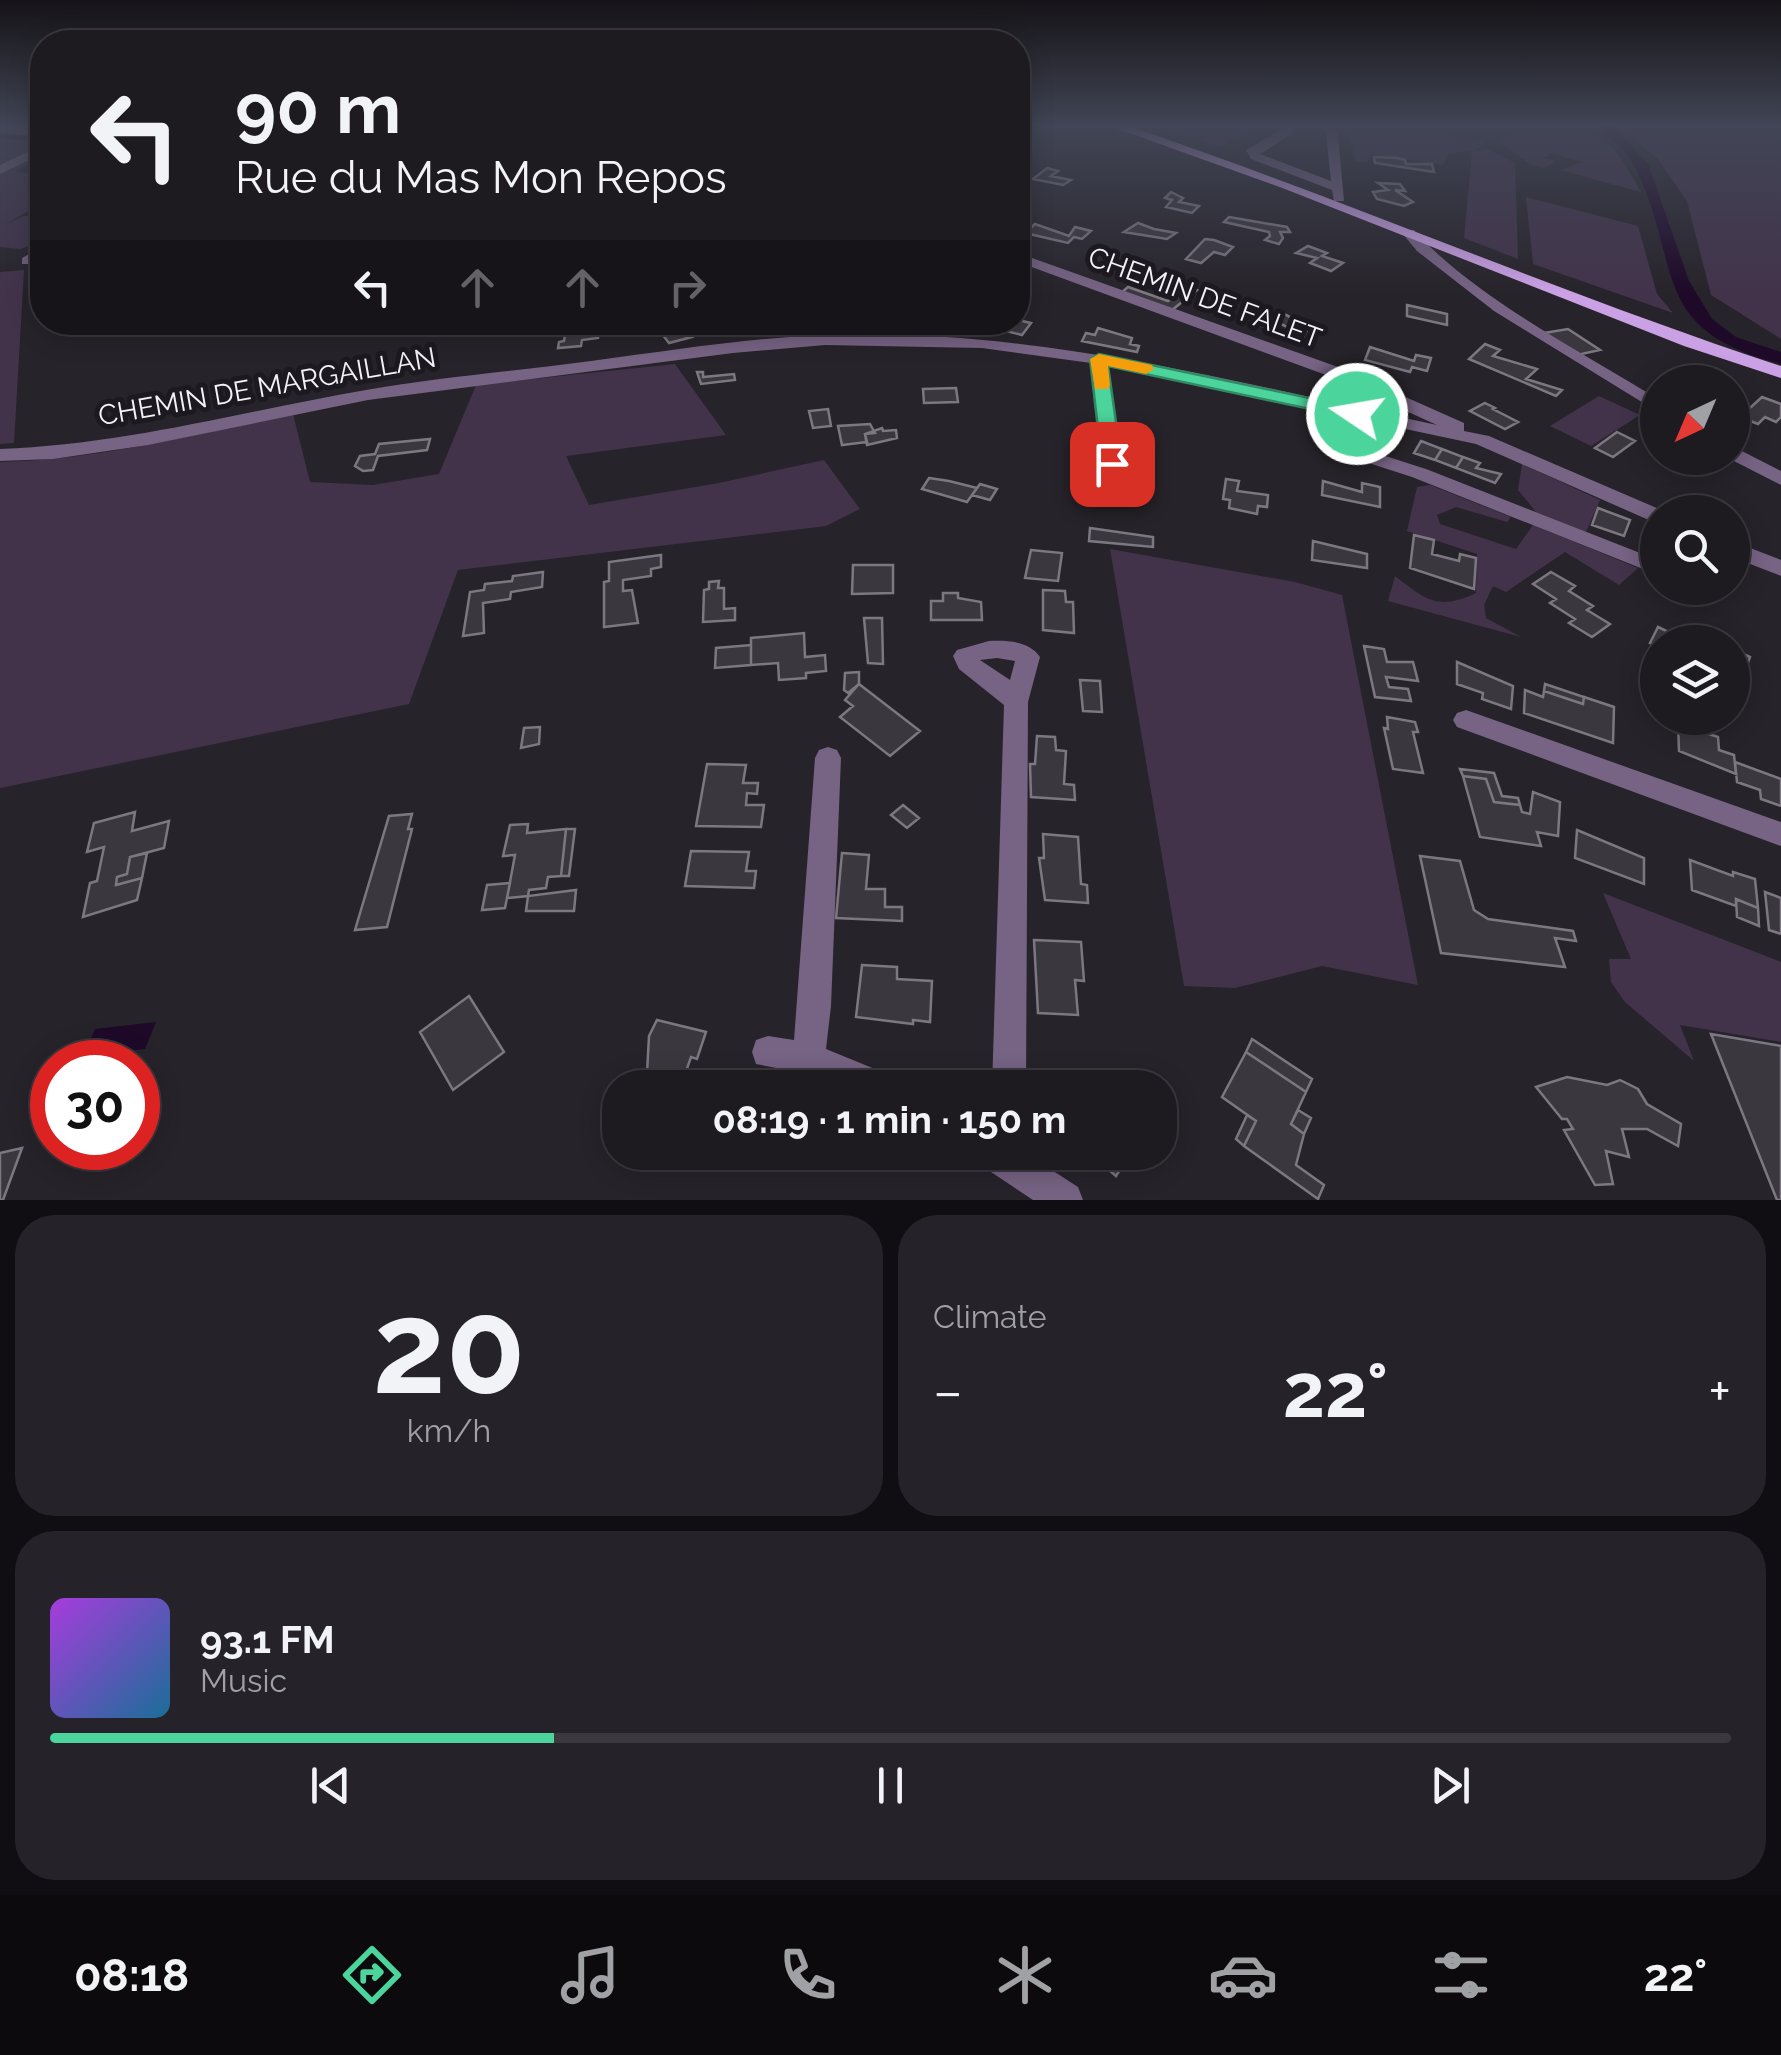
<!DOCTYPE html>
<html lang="en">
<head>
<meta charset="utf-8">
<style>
  body { margin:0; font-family:Raleway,sans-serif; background:#252329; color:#f1f3f6; height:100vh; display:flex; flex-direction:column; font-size:38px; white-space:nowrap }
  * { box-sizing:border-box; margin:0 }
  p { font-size:32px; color:#a0a1a5 }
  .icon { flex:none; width:55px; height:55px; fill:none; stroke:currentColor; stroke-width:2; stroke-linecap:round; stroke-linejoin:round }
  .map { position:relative; height:1200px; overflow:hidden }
  .sheet { display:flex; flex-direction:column; gap:15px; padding:15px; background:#100e12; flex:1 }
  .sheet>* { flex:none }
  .top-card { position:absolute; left:30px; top:30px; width:1000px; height:305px; border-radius:40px; box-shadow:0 5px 25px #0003,0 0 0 2px #3b383e; background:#1d1a20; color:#f1f3f6; overflow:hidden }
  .needle { width:65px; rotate:224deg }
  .tools { position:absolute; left:1640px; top:365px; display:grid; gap:20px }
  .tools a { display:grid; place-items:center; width:110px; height:110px; border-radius:50%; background:#1d1a20; box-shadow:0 5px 25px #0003,0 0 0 2px #3b383e; font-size:50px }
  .speed { position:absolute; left:30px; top:1040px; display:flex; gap:20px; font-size:50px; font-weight:700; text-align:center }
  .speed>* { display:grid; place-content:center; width:130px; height:130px; border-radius:50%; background:#1d1a20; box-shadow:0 5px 25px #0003,0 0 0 2px #3b383e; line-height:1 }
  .speed .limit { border:15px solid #d22; background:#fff; color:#111 }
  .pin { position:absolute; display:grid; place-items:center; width:85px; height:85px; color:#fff; margin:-42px; border-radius:20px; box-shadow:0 5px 15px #0006 }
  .me { position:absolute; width:110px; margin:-55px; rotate:282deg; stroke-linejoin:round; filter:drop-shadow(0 0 8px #0008) }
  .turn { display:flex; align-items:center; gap:35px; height:210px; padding:0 40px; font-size:45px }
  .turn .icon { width:130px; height:130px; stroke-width:2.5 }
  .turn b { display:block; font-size:70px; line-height:85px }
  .lanes { display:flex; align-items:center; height:95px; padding:0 40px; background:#0003; justify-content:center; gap:50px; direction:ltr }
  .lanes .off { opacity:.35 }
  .big { font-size:75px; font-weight:700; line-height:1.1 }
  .sheet .tile { flex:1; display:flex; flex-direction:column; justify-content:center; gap:15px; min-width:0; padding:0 35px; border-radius:40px; background:#252329 }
  .sheet .dial { align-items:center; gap:0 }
  .dial b { font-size:130px; line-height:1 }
  .song { display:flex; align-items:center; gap:30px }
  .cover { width:120px; height:120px; border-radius:15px; background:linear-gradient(135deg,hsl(280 70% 55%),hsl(200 70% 35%)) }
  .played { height:10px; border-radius:5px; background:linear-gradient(90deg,#4bd49b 30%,#3b383e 30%) }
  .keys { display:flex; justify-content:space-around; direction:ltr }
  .heat { display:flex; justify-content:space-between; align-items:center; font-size:55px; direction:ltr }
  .sheet .tiles { flex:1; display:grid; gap:15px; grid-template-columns:1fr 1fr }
  .tile:last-child { grid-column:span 2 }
  .trip { position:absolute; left:602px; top:1070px; width:575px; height:100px; border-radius:40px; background:#1d1a20; box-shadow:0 5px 25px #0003,0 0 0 2px #3b383e; font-weight:700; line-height:100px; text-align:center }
  .menu { display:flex; height:160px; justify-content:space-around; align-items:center; background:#0c0a0d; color:#a0a1a5 }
  .menu .icon { width:70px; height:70px }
  .menu .active { color:#4bd49b }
  .menu b { font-size:45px; color:#f1f3f6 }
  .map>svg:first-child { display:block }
  .green { fill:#42334b }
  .water { fill:#1e0929 }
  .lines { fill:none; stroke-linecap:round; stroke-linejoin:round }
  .canal { fill:#1e0929; fill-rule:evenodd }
  .building { fill:#3b373f; stroke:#7c7780; stroke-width:2.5 }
  .minor { fill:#776384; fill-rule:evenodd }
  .major { fill:#cba1e6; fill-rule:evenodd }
  .route { fill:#4bd49b; stroke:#318a65; stroke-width:2.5 }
  .slow { fill:#f59e0b }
  .labels { text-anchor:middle; stroke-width:10; stroke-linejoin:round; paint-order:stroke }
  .far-street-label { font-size:28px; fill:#f5f2f7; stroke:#1d1920 }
</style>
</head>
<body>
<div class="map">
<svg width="1781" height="1200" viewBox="0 0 1781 1200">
  <rect width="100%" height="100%" fill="#27232a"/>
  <path class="green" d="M1146,125H1261L1219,147Z
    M1345,125H1392L1486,142L1475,151L1488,149L1515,163L1518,259L1464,238L1472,151L1449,153L1443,165L1371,154L1367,163L1355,161L1350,137L1344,135Z
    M1615,125H1781V339L1711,295L1687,201L1658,159Z
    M1519,127C1597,132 1601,119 1641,192L1560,170L1583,162L1551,153L1544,158L1556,161L1544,168L1532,165L1498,141Z
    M0,136L42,142V158L15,171L42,175V203L6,224L24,216L42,217V240L21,249L0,247Z
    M1526,197L1638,226L1657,294L1673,313L1533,264Z
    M24,270L14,443L0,444V272Z
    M675,364L726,435L566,456L589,505L719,483L824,460L860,509L826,526L458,570L409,704L0,788V462C100,460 196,434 293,414L310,482L373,485L439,474L476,385Z
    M1599,396L1640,415L1591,446L1550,426Z
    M1522,464L1600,500L1586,532L1536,512L1518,490Z
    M1430,485L1511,517L1507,522L1456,507L1437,515L1440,524L1516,549L1533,525L1638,568L1619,585L1565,552L1506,592L1493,586L1484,605L1486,618L1521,637L1388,601L1395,576C1426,600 1438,611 1476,593L1477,554L1407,531L1417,487Z
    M1110,549L1295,582L1342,595L1418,985L1322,966L1235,988L1184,986Z
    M1603,893L1781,962V1042L1680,1025L1694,1061L1625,1002L1611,982L1609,959H1631Z"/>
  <path class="water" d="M156,1022L145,1049L83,1056L95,1029Z"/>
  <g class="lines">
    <path class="canal" d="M1598,125H1612L1648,164L1689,281L1712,319L1736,337L1781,352V364C1645,329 1684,263 1634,165C1626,148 1609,138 1598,125Z
      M0,130L42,134V142L0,138Z"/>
  </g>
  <path class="building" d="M1374,157L1397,158L1405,160L1406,164H1432L1434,172L1375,163Z
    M1047,168L1058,171L1051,176L1071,180L1063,185L1033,179Z
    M1378,183L1400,184L1405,191L1395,190L1413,202L1404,206L1377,199L1373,192L1388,190Z
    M1171,192L1183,198L1179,202L1199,206L1192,213L1166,207L1172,200L1165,198Z
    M1229,217L1287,227L1290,232H1280L1283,238L1279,244L1265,240L1270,236L1269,232L1224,222Z
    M1138,223L1154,229L1176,233L1167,239L1124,232Z
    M1035,224L1069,236L1075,227L1091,231L1082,239L1074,237L1068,243L1025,233Z
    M1205,239L1214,240L1233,247L1225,255L1214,252L1201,263L1186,259Z
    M1308,246L1327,253L1322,256L1343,263L1331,271L1310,263L1317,258L1296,253Z
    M1187,286L1197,290L1172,310L1121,293L1128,287L1168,301Z
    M1407,305L1447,314V325L1407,316Z
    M1279,311L1290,317L1313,323L1303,337L1290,334L1292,330L1283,325L1273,322L1269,328L1252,323L1260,313L1275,317Z
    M1018,320L1031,323L1022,335L978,324L1011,325Z
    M653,322H679L692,337L669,343Z
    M599,327L598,338L582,340L581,346L558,348L559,342L564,341L566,329Z
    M1098,328L1132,338L1130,344L1139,346L1137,352L1082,341L1086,333L1095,335Z
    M1568,329L1600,350L1577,355L1544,333Z
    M1485,344L1500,350L1493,356L1537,369L1526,379L1562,390L1556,396L1469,359Z
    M1370,347L1414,361L1416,355L1431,358L1427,371L1412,367L1410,372L1365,360Z
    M697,372H703V377L734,374L735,380L701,384Z
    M956,388L958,402L924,403L923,389Z
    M1762,397L1781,404V417L1776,422L1765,417L1758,424L1740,417Z
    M1485,403L1495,408L1493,409L1518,422L1505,429L1470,411Z
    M828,409L831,426L813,428L809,411Z
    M870,424L875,433L865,434L867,442L842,445L838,426Z
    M882,428L883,431L896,430L897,438L867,445L865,434Z
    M1617,432L1635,441L1613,457L1595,448Z
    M430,439L427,450L378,456L373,470L363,471L355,466L360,456L375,454L379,444Z
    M1421,441L1442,449L1435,460L1414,453Z
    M1442,449L1463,457L1456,468L1435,460Z
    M1463,457L1480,463L1476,468L1501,474L1495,483L1456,468Z
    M929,478L949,481L977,488L967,502L922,489Z
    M1226,479L1239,481L1237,491L1268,495L1267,507L1258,506L1257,514L1229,508L1230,500L1223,499Z
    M1323,481L1362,492V483L1380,487V507L1322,495Z
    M980,484L997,489L990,500L972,495Z
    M1598,508L1630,520L1624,536L1592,525Z
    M1090,528L1153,537V547L1089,541Z
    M1414,535L1434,540L1432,554L1459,561L1460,554L1476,558L1474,589L1410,568Z
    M1313,541L1367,554V568L1312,560Z
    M1031,550L1062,553L1058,581L1025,578Z
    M661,555V567L651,569V576L623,580V591L632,590L638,623L604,627V582L609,581V562Z
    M853,565H893V593L852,594Z
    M543,572L542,587L511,592L510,599L483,603L484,633L463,636L470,592L484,590L485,584L512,581L513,576Z
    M1551,572L1575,586L1569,591L1593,606L1587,610L1610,624L1592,637L1569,623L1575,619L1550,603L1556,599L1533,584Z
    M719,581L718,588H724V609L735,608V620L703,622L704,590L709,589V582Z
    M1043,590L1065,591L1066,602H1073L1074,633L1043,630Z
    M943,593H958V598L981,602L982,620H931V601H943Z
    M864,618H882L883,664L868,663Z
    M1689,626L1716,638L1718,642H1681Z
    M1658,627L1675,635L1670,642H1658V646L1650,643Z
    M804,633L805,657L825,655L826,671L806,673V678L779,680L778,663L751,665V638Z
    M751,645V665L715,668L716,648Z
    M1364,646L1384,649L1387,662H1413L1418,681L1386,677L1389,687L1408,689L1411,701L1375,697Z
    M1732,649L1750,657L1744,674L1732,669Z
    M1457,662L1513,686L1511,709L1482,699L1483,693L1457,684Z
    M859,672V684L848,693L844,690L845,673Z
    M1080,680L1100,681L1102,712L1083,711Z
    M859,684L920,731L890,756L840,717L853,706L845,700Z
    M1545,684L1584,697L1583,704L1544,691Z
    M1525,690L1543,697L1544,691L1583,704L1584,697L1614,707L1613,743L1524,713Z
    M1387,717L1415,722L1418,732H1413L1423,773L1393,769L1384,728L1388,729Z
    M1678,724L1718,737L1719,750L1734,755L1736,774L1679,751Z
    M540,727L539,744L521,748L524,728Z
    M1037,736L1055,737L1056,750L1066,751L1064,784L1074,785L1075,800L1031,797L1030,764H1035Z
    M1735,762L1781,779V806L1761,799L1760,790L1737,782Z
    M707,764L746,765L743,783H758L757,794L747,793L746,805H764L761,827L696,826Z
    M1460,769L1494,773L1502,796L1518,798L1520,805L1494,802L1486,779L1463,776Z
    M1463,776L1486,779L1494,802L1520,805L1522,812L1530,814L1533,792L1560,802L1558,836L1537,832L1541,846L1480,837Z
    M903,805L919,818L907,828L891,815Z
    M135,812L132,831L169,821L164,848L130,857L127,874L117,877L116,885L142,878L137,900L83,917L90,883L97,881L104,847L87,852L94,823Z
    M412,814L408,829H412L387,927L355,930L389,816Z
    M528,824L527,833L566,829L561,876L548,877L546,888L529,890L528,896L507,898L515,855L503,856L510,825Z
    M566,829H575L569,876H561Z
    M1577,830L1644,858V884L1575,858Z
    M1043,834L1078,837L1081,884L1087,885L1088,903L1045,900L1039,858H1044Z
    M691,851L749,852L746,871H756L754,888L685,886Z
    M147,853L142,878L116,885L117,877L127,874L130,857Z
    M842,853L869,855L866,889H885V907H902V921L836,918Z
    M1420,856L1460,861L1474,910L1488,919L1573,931L1576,941L1555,938L1565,967L1441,953Z
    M1690,860L1733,876V872L1755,879L1758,908L1736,899V906L1692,890Z
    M510,883L505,908L482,910L487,885Z
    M576,890L574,911H526L528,896Z
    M1765,892L1781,898V934L1769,930Z
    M1736,899L1758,908L1759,926L1737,917Z
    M1034,940L1081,942L1084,981L1075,980L1078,1015L1038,1013Z
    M862,965L897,967V979L932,981L930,1022L913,1020V1024L856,1017Z
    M469,996L504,1052L453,1090L420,1032Z
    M657,1020L706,1032L697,1059L691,1057L683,1080L647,1073L649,1036Z
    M1711,1034L1781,1046V1200H1777Z
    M1252,1039L1312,1079L1306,1092L1246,1052Z
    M1246,1052L1306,1092L1291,1124L1304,1134L1296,1165L1324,1185L1318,1199L1244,1146L1256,1121L1222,1097Z
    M1567,1077L1607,1085L1620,1080L1638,1089L1647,1104L1681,1124L1678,1146L1647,1129H1622L1629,1157L1606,1151L1613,1184L1595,1185L1564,1130L1573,1129L1567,1119H1562L1536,1087Z
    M1298,1110L1311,1118L1304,1134L1291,1124Z
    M1247,1115L1256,1121L1244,1146L1236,1139Z
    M22,1148L3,1200H0V1153Z
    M1088,1152H1131L1116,1176Z"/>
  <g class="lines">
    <path class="minor" d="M0,125L42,131V137L0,133Z
      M1325,125H1337L1344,201H1334L1332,190L1251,159L1246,150L1284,128H1292V134L1260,154L1331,181Z
      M42,145V154L0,174V165Z
      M1404,230H1414C1471,295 1583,353 1658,399V412L1494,311L1417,251L1402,233Z
      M42,247V257L32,264H22V258Z
      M1018,253L1338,367L1464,423V431L1489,436L1666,512H1658V523L1651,521L1476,444L1108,366L1122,464L1112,470L1102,464L1091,363L982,348L825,345L733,353L368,400L148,445L53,459L0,461V449C124,445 244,411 366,390C440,377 516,371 591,361C668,351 747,338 824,335C1033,327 1235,382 1437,425L1326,375L1018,262Z
      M1351,445L1426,469L1658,560V575L1412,477L1344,455V447Z
      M1732,446L1781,471V485L1728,458H1732Z
      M1732,541L1781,560V576L1732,557Z
      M989,641C1006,640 1030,641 1040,657L1028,702L1026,1088H992L1004,705L959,669L953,656L957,650ZM997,658L1015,661L1010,680L980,660Z
      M1466,710L1781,822V846L1457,727L1453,720L1457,713Z
      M828,747L837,750L841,758L831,1006L826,1049L892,1076L897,1088H839L808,1074L756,1064L752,1052L756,1040L768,1036L794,1040L815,758L819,750Z
      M974,1152H1024L1078,1187L1083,1200H1033L979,1164Z"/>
    <path class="major" d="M1107,125H1126C1346,200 1560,293 1781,366V378L1684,346L1285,189Z"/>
  </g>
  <linearGradient id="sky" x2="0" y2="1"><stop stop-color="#151317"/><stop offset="0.43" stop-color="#414555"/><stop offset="1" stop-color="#414555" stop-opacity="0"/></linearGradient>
  <rect width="1781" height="293" fill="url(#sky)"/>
  <path class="route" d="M1099,354L1357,408L1366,414L1357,419L1108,366L1122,464L1112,470L1102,464L1090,359Z"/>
  <path class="slow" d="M1099,354L1152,365L1154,369L1146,374L1108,366L1110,385L1108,389H1095L1090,359Z"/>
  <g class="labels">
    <g class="far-street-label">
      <text transform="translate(1205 297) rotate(20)" y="10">CHEMIN DE FALET</text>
      <text transform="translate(267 386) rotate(-10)" y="10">CHEMIN DE MARGAILLAN</text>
    </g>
  </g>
</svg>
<div class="tools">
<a><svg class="needle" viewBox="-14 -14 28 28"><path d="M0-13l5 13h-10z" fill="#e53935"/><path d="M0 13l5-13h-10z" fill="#a0a1a5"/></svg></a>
<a><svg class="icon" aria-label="search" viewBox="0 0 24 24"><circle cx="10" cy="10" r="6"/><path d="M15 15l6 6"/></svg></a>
<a><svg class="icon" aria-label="layers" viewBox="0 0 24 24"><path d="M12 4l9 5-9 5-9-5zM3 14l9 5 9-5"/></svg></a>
</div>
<div class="speed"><div class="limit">30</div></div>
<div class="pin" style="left:1112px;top:464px;background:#d93025"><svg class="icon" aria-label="arrive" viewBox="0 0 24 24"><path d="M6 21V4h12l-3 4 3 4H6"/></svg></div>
<svg class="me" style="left:1357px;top:414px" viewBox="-20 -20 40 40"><circle r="17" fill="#4bd49b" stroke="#fff" stroke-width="3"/><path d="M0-11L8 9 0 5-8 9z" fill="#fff"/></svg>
<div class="trip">08:19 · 1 min · 150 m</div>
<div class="top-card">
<div class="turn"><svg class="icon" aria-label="left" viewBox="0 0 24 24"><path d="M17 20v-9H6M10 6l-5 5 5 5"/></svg><div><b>90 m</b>Rue du Mas Mon Repos</div></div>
<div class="lanes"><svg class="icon" aria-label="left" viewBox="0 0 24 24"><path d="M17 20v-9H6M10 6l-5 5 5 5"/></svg><svg class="icon off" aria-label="ahead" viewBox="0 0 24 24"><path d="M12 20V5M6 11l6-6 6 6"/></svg><svg class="icon off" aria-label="ahead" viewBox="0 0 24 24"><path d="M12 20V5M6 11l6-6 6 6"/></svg><svg class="icon off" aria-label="right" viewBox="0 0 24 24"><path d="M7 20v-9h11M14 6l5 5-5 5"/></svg></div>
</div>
</div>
<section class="sheet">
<div class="tiles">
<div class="tile dial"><b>20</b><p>km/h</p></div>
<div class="tile"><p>Climate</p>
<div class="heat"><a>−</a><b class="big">22°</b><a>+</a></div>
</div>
<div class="tile">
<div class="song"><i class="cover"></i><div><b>93.1 FM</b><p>Music</p></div></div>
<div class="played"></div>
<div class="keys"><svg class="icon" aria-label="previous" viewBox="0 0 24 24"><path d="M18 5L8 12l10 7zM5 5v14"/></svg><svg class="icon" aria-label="pause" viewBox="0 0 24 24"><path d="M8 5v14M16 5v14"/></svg><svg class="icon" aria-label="next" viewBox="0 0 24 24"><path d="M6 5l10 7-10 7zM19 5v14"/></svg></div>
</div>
</div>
</section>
<nav class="menu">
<b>08:18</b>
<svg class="icon active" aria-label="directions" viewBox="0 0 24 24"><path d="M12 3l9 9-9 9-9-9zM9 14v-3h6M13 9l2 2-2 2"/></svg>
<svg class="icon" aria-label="music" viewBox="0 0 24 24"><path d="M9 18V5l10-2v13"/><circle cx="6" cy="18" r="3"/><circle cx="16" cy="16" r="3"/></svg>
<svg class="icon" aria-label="phone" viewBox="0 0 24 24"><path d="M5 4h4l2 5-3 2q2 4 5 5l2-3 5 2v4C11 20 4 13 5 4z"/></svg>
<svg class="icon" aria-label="climate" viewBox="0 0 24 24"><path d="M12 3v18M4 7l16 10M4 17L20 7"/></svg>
<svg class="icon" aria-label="car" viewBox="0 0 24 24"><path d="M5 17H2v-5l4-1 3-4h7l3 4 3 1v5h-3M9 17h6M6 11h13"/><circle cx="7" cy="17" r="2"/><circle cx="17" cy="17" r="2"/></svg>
<svg class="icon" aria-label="filters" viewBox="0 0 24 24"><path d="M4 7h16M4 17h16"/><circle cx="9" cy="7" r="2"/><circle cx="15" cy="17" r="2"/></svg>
<b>22°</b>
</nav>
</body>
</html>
